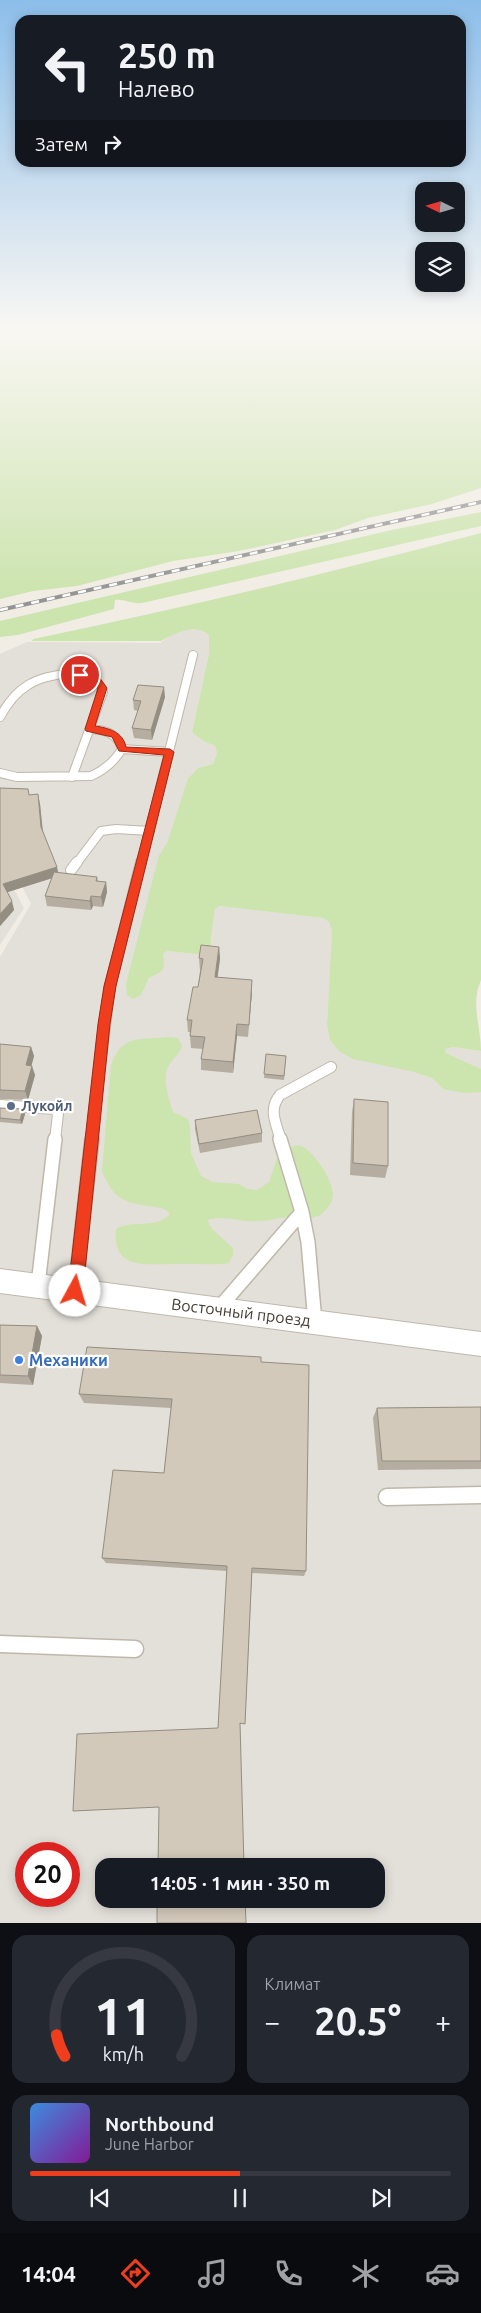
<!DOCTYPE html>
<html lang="ru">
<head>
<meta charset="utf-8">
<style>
  body { margin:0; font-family:Ubuntu,sans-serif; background:#242831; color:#f1f3f6; height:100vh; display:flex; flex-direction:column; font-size:19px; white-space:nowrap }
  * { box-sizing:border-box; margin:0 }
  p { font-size:16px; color:#9ea1a6 }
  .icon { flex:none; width:28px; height:28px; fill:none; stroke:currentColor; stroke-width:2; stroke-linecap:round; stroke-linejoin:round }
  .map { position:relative; height:1923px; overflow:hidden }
  .panel { display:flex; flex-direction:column; gap:12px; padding:12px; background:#0d0f14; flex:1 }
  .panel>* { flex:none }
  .top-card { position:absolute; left:15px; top:15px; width:451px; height:152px; border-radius:15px; box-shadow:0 2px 12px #0003; background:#171b24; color:#f1f3f6; overflow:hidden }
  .needle { width:32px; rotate:275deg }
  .tools { position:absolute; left:415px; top:182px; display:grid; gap:10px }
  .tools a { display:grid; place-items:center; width:50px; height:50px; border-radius:10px; background:#171b24; box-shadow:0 2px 12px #0003; font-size:25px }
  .speed { position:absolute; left:15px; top:1842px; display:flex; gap:10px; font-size:25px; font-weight:700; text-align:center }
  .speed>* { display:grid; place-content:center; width:65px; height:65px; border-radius:50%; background:#171b24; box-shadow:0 2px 12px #0003; line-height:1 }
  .speed .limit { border:8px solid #d22; background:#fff; color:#111 }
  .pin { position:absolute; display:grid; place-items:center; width:42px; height:42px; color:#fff; margin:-21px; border:2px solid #fff; border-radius:50%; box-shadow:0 1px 5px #0007 }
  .me { position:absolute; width:55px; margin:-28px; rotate:6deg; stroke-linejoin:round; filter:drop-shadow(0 0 4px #0008) }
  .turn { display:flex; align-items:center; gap:18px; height:105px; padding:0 20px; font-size:22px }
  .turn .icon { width:65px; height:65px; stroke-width:2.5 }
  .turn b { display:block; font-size:35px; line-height:42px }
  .then { display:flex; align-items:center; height:48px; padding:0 20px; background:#0003; gap:10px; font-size:19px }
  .big { font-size:38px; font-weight:600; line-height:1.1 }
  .panel .tile { flex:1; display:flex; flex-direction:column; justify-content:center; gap:8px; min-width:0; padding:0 18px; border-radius:15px; background:#242831 }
  .panel .dial { align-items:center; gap:0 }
  .dial svg { height:130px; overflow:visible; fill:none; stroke:#363941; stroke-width:7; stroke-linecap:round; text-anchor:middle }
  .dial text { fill:#f1f3f6; stroke:none }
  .song { display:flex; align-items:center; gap:15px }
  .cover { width:60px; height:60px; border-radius:8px; background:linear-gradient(135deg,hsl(210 70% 55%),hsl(290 70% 35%)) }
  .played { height:5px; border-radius:2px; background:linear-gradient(90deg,#ef3d1e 50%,#363941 50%) }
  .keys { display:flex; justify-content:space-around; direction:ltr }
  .heat { display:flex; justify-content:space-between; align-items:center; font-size:28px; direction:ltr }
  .panel .tiles { flex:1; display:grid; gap:12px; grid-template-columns:1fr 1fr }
  .tile:last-child { grid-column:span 2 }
  .trip { position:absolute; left:95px; top:1858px; width:290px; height:50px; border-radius:15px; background:#171b24; box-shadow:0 2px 12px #0003; font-weight:600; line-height:50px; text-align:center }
  .tabs { display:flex; height:80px; justify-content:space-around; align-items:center; background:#090b0e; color:#9ea1a6 }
  .tabs .icon { width:35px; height:35px }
  .tabs .selected { color:#ef3d1e }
  .tabs b { font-size:22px; color:#f1f3f6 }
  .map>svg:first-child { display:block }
  .industrial { fill:#e3dfd9; fill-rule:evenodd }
  .green { fill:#cce4ae }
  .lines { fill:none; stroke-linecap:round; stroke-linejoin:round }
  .service-far3-casing { stroke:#bfb8aa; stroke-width:10 }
  .service-far2-casing { stroke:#bfb8aa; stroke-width:12 }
  .service-far1-casing { stroke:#bfb8aa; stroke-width:16 }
  .service-casing { stroke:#bfb8aa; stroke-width:19 }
  .minor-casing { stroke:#bfb8aa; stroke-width:2 }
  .service-far3 { stroke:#fff; stroke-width:8 }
  .service-far2 { stroke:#fff; stroke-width:10 }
  .service-far1 { stroke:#fff; stroke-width:13 }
  .service { stroke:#fff; stroke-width:16 }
  .minor { fill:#fff; fill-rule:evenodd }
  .rail-casing { stroke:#949494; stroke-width:4 }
  .rail { stroke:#fff; stroke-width:2.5; stroke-dasharray:8; stroke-linecap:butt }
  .wall { fill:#b5ada0 }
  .shaded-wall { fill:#938d82 }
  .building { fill:#d2c9ba; stroke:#938d82 }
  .route { fill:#ef3d1e; stroke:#9b2814 }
  .service-dot { fill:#5c6f8a; stroke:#fff; stroke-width:2 }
  .shop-dot { fill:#3f7fe0; stroke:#fff; stroke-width:2 }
  .labels { text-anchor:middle; stroke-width:4.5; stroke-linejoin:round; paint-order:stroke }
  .service-label { font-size:14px; font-weight:bold; fill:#4e5e75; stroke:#fff; text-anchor:start }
  .near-street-label { font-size:16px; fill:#433d34; stroke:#fff }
  .near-shop-label { font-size:16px; font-weight:bold; fill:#366cbe; stroke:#fff; text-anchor:start }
</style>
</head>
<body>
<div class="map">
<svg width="481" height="1923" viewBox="0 0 481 1923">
  <rect width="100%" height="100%" fill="#f1ede4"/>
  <path class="industrial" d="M184,630H199L209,634V654L192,732L203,741L215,746L217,753L213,764L198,768L188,778L167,843L159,855L141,995L149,978L159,973L163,954L167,951L206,955L212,939L211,930L215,909L219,906L323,918L329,922L332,931L327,1024L410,1071L432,1078L443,1089L481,1092V1923H0V957L31,904L0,842V654L27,642L160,643L174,633ZM26,1854H69V1896H26ZM104,1866H376V1899H104Z
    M0,863L24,908L0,945Z
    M453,1047L481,1051V1069L446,1053L445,1049Z"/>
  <path class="green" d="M0,327H481V488L432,504L368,518L335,530L239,551L173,561L77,586L33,591L0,599Z
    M481,512V526L142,603C130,604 125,599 115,600L114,609L18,635L0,637V621L387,531Z
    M481,533V980C470,1004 481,1026 481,1051L453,1047L445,1049L446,1053L481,1069V1092L464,1093L443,1089L432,1078L410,1071L353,1059L339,1051L330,1040L327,1024L332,931L329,922L323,918L219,906L215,909C212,925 212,936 210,951L206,955L167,951L163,954L164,968L159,973L149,978L141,995L133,999L127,995L126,984L159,855L167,843L188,778L198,768L213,764L217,753L215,746L203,741L192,732L209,654V635C195,623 175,633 161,641H32L33,639C183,608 333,572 481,533Z
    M169,1037L178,1038L182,1046C179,1055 174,1057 169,1065C161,1077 169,1099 173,1112L188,1119L190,1127L191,1153L201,1176L212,1182L238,1184L248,1189L257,1190L269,1182L279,1152C286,1150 294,1144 301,1146C314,1151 332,1180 333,1193C333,1202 327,1210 320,1215C312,1220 299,1217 290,1217C279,1217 270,1221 259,1221C241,1223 224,1214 207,1220L212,1229L233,1248V1254L229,1263C211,1266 192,1263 174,1264C145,1264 112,1270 116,1229C132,1219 156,1230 170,1214L165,1209C132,1202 116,1207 102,1171L111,1065C123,1032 141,1041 169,1037Z"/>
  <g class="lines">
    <g class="service-far3-casing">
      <path id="service-far3" d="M0,717C7,704 15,693 28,685C47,673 95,665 103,692L72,777
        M122,749L169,752
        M0,773L17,777L91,776C105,770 114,762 122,749C117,733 106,730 90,729
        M76,864L101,831L116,829L150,831
        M141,864L193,655"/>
    </g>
    <g class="service-far2-casing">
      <path id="service-far2" d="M71,870L77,862
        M0,1105L55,1109L58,1114L55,1140
        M91,1140L110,986L141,862
        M281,1140C276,1124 268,1109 280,1095L331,1067"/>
    </g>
    <g class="service-far1-casing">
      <path id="service-far1" d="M280,1139L302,1212L308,1242L315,1322
        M38,1285L55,1139
        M75,1291L92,1139
        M219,1308L302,1212"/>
    </g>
    <g class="service-casing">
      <path id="service" d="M387,1497L481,1495
        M0,1644L135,1649"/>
    </g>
    <g class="minor-casing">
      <path id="minor" d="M0,1269L481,1332V1356L0,1293Z"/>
    </g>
    <use href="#service-far3" class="service-far3"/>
    <use href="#service-far2" class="service-far2"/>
    <use href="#service-far1" class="service-far1"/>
    <use href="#service" class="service"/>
    <use href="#minor" class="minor"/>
    <g class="rail-casing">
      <path id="rail" d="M0,610L481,502"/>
    </g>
    <use href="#rail" class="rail"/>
  </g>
  <path class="wall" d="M165,697L152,740L134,738L132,728L138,711L134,710L133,700Z
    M0,788L28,789L29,795L40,804L43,831L58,873L97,877L98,881L106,882L107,892L103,907L93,906L91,910L47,906L45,896L52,878L7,892L14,910L0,926Z
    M219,947L220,959L217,977L252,992L248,1037L237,1036L233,1073L201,1070V1059L203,1049L191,1048L190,1036V1032H188L187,1020L198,987L200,971L199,958Z
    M0,1044L31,1047L34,1056L31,1066L35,1075L28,1100L0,1099Z
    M266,1054L286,1056L284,1080L264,1078Z
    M354,1099L388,1166L385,1178L350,1175L352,1112Z
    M0,1108L23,1109L25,1114L22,1124L0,1122Z
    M195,1120L262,1133V1142L200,1153L195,1129Z
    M0,1325L37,1326L42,1336L33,1385L0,1383Z
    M261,1362L306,1571L304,1576L252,1573L245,1724H240L218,1728L227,1571L106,1563L102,1558L164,1473L171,1408L84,1403L79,1394Z
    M481,1407V1469L378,1470L373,1418L377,1408Z"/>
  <path class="shaded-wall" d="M164,687L165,697L152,740L151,730Z
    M38,794L40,804L43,836L41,827Z
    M57,867L59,876L5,893L3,884Z
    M106,882L107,892L103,907L101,897Z
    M91,896L93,906L91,910L90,901Z
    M12,901L14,910L0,926V914Z
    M219,947L220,959L216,989L215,977Z
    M252,980V992L248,1037L249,1025Z
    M237,1024V1036L233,1073V1062Z
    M31,1047L34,1056L29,1075L26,1065Z
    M32,1066L35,1075L28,1100L25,1091Z
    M23,1109L25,1114L22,1124L20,1120Z
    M37,1326L42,1336L33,1385L28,1376Z"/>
  <path class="building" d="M138,685L164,687L151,730L132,728L141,701L133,700Z
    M0,788L28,789L29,795L38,794L41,827L57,867L3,884L12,901L0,914Z
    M54,872L97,877L96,881L106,882L101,897L91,896L90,901L45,896Z
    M201,945L219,947L215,977L252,980L249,1025L237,1024L233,1062L201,1059L205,1037L190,1036L192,1020H187L193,987H198L203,959L199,958Z
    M0,1044L31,1047L26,1065L32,1066L25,1091L0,1090Z
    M266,1054L286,1056L284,1076L264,1074Z
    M354,1099L388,1102V1166L353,1163Z
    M0,1108L23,1109L20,1120L0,1118Z
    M257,1110L262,1133L199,1144L195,1120Z
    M0,1325L37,1326L28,1376L0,1375Z
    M87,1347L261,1357V1362L309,1365L306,1571L252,1568L245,1724L240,1723L244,1866H158L159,1807L73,1811L77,1734L218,1728L227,1566L102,1558L113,1470L164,1473L172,1399L79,1394Z
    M481,1407V1461H382L377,1408Z
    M157,1899H245L246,1923H157Z"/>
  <linearGradient id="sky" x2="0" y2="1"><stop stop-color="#8cbeea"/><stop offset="0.55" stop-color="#f9f7f3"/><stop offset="1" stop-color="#f9f7f3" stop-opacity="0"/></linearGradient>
  <rect width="481" height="596" fill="url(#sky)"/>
  <path class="route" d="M80,672L99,677L107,688L95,726C109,728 123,732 126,747L170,749L174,752L116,986L110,1024L83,1291L80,1296L75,1298L70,1296L68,1291L98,1024L104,986L164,755L119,751L112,737L86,731L85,729L98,688L93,680L77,676V673Z"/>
  <circle class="service-dot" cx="11" cy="1106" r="5"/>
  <circle class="shop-dot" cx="19" cy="1360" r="5"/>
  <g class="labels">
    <g class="service-label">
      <text x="21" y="1111">Лукойл</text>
    </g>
    <g class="near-street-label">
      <text transform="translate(241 1312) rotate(7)" y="6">Восточный проезд</text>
    </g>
    <g class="near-shop-label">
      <text x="29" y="1366">Механики</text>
    </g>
  </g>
</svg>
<div class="tools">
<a><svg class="needle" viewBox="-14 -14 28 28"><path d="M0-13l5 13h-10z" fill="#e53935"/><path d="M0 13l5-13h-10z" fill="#9ea1a6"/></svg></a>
<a><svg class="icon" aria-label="layers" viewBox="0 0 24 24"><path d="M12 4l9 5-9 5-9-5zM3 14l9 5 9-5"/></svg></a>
</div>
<div class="speed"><div class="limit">20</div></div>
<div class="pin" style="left:80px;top:675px;background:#d93025"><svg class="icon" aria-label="arrive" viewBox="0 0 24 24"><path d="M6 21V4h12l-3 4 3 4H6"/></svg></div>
<svg class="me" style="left:75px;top:1291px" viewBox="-20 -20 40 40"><circle r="19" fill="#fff"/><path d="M0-13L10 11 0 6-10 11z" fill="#ef3d1e"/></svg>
<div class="trip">14:05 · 1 мин · 350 m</div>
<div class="top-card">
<div class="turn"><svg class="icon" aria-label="left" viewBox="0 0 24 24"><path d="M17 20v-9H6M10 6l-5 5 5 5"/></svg><div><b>250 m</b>Налево</div></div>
<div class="then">Затем<svg class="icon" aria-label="right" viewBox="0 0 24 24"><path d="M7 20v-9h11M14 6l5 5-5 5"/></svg></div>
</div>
</div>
<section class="panel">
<div class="tiles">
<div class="tile dial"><svg viewBox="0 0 100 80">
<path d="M14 69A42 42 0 1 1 86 69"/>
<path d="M14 69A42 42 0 0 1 9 56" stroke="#ef3d1e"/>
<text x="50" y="56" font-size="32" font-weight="700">11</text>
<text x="50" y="72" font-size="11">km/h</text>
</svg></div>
<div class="tile"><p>Климат</p>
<div class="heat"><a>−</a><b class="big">20.5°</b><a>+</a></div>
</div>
<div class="tile">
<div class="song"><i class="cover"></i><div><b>Northbound</b><p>June Harbor</p></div></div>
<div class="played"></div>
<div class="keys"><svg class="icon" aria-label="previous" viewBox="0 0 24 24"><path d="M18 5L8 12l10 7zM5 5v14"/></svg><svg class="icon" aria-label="pause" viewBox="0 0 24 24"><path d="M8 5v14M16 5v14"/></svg><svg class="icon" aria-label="next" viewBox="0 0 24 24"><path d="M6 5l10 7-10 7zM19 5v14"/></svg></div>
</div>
</div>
</section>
<nav class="tabs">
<b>14:04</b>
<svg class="icon selected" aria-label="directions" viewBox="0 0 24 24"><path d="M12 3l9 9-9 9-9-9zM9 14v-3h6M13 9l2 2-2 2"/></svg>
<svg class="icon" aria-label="music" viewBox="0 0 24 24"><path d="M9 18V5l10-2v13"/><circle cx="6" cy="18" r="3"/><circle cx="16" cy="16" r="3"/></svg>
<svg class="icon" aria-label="phone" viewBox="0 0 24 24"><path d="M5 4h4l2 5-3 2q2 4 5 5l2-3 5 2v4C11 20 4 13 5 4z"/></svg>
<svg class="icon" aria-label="climate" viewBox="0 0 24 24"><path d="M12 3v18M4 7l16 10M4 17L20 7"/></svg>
<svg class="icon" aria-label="car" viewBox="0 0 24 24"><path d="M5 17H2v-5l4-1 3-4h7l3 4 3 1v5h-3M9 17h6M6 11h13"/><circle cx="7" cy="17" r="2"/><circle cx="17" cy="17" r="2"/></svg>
</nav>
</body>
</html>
